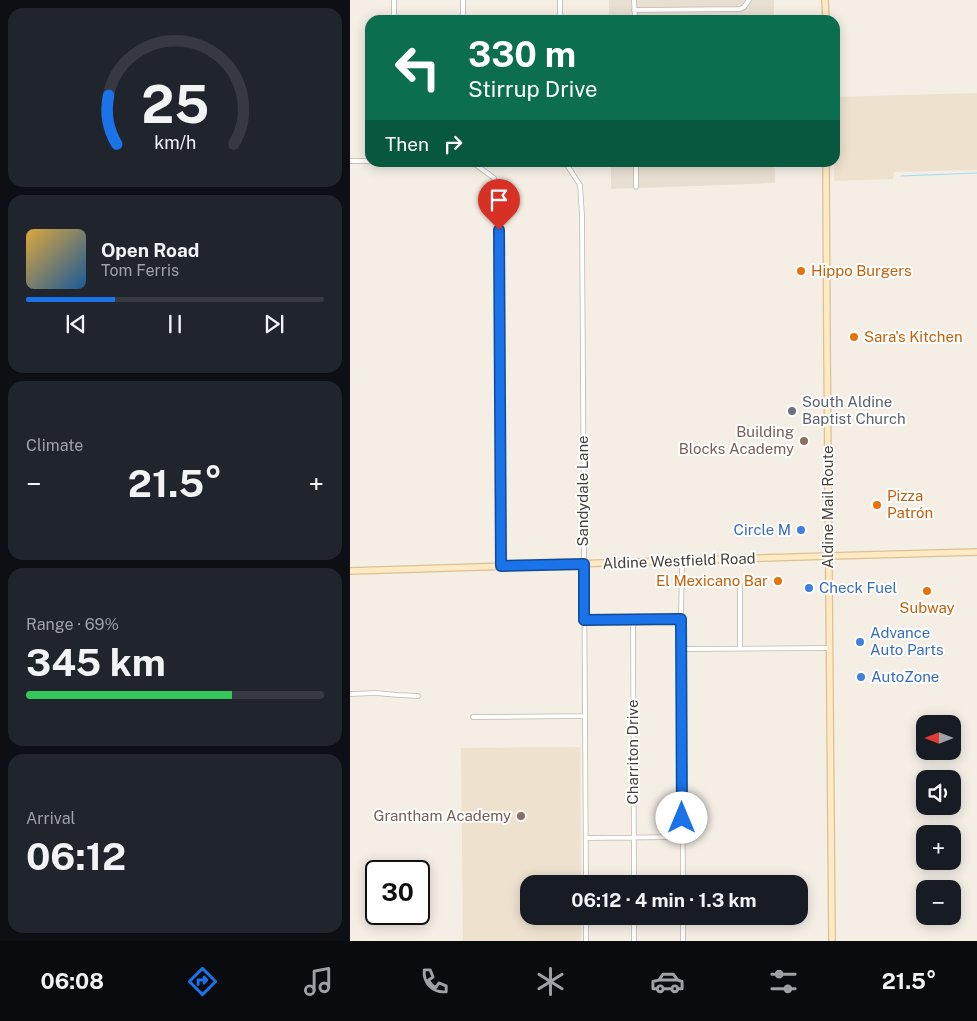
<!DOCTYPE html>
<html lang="en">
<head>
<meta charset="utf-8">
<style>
  body { margin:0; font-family:"Public Sans",sans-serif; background:#20242c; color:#f1f3f6; height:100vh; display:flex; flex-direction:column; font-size:19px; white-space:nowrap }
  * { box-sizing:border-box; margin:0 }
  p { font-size:16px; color:#9ea1a6 }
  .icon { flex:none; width:28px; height:28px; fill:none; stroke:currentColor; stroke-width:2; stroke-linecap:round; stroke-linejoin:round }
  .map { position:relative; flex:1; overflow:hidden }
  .details { display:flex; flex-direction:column; gap:8px; padding:8px; background:#0d0f14; width:350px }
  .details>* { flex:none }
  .hud { position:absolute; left:15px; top:15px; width:475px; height:152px; border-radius:15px; box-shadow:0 2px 12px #0003; background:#0b6e4f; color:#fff; overflow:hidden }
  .needle { width:32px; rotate:270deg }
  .tools { position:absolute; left:566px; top:715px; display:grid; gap:10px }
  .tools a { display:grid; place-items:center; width:45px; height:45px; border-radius:10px; background:#171b24; box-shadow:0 2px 12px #0003; font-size:25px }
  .speed { position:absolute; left:15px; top:860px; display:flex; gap:10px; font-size:25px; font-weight:700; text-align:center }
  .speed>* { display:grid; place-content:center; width:65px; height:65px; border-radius:50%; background:#171b24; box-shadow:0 2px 12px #0003; line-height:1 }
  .speed .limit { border:2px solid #111; border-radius:8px; background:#fff; color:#111 }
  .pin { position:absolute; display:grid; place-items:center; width:42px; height:42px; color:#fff; margin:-51px -21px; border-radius:50% 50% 50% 0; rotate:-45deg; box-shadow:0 0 5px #0007 }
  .pin .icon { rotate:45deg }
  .me { position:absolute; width:55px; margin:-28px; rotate:0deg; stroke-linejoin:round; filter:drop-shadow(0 0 4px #0008) }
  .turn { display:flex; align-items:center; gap:18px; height:105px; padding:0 20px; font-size:22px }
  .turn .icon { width:65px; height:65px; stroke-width:2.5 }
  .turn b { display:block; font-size:35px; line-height:42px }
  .then { display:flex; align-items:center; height:48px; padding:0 20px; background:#0003; gap:10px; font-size:19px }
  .big { font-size:38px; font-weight:700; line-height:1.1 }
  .details .card { flex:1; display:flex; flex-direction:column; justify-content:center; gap:8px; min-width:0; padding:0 18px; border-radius:15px; background:#20242c }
  .details .dial { align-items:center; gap:0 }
  .dial svg { height:130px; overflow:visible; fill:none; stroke:#363941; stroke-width:7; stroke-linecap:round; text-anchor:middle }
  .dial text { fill:#f1f3f6; stroke:none }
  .song { display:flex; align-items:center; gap:15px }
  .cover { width:60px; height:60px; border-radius:8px; background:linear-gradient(135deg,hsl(40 70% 55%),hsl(210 70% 35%)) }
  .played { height:5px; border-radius:2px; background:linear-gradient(90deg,#1a73e8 30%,#363941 30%) }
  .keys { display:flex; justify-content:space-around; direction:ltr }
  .heat { display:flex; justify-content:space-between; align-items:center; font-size:28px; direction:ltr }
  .charge { height:8px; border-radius:4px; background:linear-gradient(90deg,#34c759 69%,#363941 0) }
  .trip { position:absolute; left:170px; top:875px; width:288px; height:50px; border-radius:15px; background:#171b24; box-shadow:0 2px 12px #0003; font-weight:700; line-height:50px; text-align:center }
  .tabs { display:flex; height:80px; justify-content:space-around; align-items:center; background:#090b0e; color:#9ea1a6 }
  .tabs .icon { width:35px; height:35px }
  .tabs .on { color:#1a73e8 }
  .tabs b { font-size:22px; color:#f1f3f6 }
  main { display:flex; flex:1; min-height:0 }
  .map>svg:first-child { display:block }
  .residential { fill:#e8dfd3 }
  .education { fill:#eee1ce }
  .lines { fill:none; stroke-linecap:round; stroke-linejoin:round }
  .stream { stroke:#9cdbf5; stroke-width:1 }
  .minor-casing { stroke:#c3b7aa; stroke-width:5.5 }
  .secondary-casing { stroke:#dbc093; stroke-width:8 }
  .minor { stroke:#fff; stroke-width:4 }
  .secondary { stroke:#ffeac4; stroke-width:5.5 }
  .route-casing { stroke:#114b97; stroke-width:12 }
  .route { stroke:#1a73e8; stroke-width:9 }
  .food-dot { fill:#e8710a; stroke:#fff; stroke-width:2 }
  .worship-dot { fill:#6b7280; stroke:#fff; stroke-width:2 }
  .education-dot { fill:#8d6e63; stroke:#fff; stroke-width:2 }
  .shop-dot { fill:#3f7fe0; stroke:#fff; stroke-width:2 }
  .labels { text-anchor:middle; stroke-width:4; stroke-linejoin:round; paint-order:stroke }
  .food-label { font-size:15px; fill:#c56008; stroke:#fff; text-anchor:start }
  .worship-label { font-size:15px; fill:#5b616d; stroke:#fff; text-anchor:start }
  .education-label { font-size:15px; fill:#785e54; stroke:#fff; text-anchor:end }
  .street-label { font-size:15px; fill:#473d34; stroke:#fff }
  .shop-label { font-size:15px; fill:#366cbe; stroke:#fff; text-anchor:start }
</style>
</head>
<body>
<main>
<section class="details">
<div class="card dial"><svg viewBox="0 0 100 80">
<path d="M14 69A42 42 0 1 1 86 69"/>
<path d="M14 69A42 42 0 0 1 9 39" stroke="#1a73e8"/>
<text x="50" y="56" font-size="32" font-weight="700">25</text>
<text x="50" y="72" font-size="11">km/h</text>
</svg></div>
<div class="card">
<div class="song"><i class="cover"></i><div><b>Open Road</b><p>Tom Ferris</p></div></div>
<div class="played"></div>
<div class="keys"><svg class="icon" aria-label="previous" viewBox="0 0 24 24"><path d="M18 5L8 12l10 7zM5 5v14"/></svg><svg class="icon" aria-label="pause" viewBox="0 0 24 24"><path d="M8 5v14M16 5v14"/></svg><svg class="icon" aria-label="next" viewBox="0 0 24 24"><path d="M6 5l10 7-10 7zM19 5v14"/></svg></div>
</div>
<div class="card"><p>Climate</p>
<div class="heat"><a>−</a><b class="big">21.5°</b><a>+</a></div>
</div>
<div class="card"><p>Range · 69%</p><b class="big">345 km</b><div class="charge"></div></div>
<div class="card"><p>Arrival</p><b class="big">06:12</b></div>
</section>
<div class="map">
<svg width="627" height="941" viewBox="0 0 627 941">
  <rect width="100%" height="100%" fill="#f4eee5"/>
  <path class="residential" d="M259,0H424V20H259Z
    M261,163H425V183L261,189Z"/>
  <path class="education" d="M627,93V170L544,172L543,179L484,181L485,97Z
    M230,747L231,884H179V916H231V941H113L111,748Z"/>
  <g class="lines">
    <path class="stream" d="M551,176L627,173"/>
    <g class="minor-casing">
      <path id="minor" d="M44,0V20
        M113,0V20
        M210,0V20
        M284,0L285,20
        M284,10L390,9L394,7L399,0
        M0,161H20
        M122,162L144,178L149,195V364L151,567
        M215,162L230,185L232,215L236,884
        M286,162V187
        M332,561L331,619L333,884
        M390,586V649
        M283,619L284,884
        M234,620L331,619
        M332,649L480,648
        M0,694L26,693L48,695L68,696
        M123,717L235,716
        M236,838L333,837
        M236,916V941
        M284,916V941
        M333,916V941"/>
    </g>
    <g class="secondary-casing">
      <path id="secondary" d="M475,0L476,20
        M476,162L477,347L482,941
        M0,571L479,556L627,552"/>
    </g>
    <use href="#minor" class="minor"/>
    <use href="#secondary" class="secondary"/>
  </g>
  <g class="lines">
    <g class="route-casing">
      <path id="route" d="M149,230L151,566L234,564V620L331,619L332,818"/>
    </g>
    <use href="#route" class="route"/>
  </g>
  <g class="food-dot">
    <circle cx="451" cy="271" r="5"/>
    <circle cx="504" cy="337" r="5"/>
    <circle cx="527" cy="505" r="5"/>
    <circle cx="428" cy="581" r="5"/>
    <circle cx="577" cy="591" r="5"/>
  </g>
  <circle class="worship-dot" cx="442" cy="411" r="5"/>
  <g class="education-dot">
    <circle cx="454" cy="441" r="5"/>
    <circle cx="171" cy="816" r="5"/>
  </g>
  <g class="shop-dot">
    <circle cx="451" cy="530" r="5"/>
    <circle cx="459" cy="588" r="5"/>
    <circle cx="510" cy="642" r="5"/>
    <circle cx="511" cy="677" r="5"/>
  </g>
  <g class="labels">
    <g class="food-label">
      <text x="461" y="276">Hippo Burgers</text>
      <text x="514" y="342">Sara's Kitchen</text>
      <text x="537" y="501">Pizza<tspan x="537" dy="17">Patrón</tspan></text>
      <text x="418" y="586" text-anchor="end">El Mexicano Bar</text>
      <text x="577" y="613" text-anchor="middle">Subway</text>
    </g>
    <g class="worship-label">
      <text x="452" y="407">South Aldine<tspan x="452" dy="17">Baptist Church</tspan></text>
    </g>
    <g class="education-label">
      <text x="444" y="437">Building<tspan x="444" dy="17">Blocks Academy</tspan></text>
      <text x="161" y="821">Grantham Academy</text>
    </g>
    <g class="street-label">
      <text transform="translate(233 491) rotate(-90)" y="5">Sandydale Lane</text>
      <text transform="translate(478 507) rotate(-90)" y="5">Aldine Mail Route</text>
      <text transform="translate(329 561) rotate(-2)" y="5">Aldine Westfield Road</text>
      <text transform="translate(283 752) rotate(-90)" y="5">Charriton Drive</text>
    </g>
    <g class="shop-label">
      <text x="441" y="535" text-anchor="end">Circle M</text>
      <text x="469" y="593">Check Fuel</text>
      <text x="520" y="638">Advance<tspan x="520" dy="17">Auto Parts</tspan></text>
      <text x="521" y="682">AutoZone</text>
    </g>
  </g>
</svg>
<div class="tools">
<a><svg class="needle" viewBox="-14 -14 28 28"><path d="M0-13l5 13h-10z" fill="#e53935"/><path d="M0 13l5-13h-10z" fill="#9ea1a6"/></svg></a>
<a><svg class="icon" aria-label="sound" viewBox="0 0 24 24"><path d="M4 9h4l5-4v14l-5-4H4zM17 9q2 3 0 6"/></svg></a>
<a>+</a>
<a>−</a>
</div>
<div class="speed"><div class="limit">30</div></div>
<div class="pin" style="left:149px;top:230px;background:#d93025"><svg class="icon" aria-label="arrive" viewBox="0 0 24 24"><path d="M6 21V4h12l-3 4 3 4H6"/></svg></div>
<svg class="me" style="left:332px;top:818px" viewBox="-20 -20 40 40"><circle r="19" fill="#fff"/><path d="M0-13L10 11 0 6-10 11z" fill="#1a73e8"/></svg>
<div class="trip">06:12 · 4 min · 1.3 km</div>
<div class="hud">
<div class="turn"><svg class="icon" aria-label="left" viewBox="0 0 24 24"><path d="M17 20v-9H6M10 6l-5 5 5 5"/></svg><div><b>330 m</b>Stirrup Drive</div></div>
<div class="then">Then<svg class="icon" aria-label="right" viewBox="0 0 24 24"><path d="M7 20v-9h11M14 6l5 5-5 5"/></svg></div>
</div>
</div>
</main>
<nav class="tabs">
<b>06:08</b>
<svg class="icon on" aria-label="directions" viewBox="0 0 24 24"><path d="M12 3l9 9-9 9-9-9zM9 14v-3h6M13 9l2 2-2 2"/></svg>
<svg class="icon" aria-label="music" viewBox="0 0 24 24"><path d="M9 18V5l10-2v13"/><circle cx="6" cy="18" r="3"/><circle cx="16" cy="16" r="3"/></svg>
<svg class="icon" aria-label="phone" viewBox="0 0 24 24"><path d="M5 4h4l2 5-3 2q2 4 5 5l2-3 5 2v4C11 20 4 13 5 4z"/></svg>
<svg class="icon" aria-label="climate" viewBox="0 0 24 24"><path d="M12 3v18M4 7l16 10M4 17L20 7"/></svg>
<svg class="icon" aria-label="car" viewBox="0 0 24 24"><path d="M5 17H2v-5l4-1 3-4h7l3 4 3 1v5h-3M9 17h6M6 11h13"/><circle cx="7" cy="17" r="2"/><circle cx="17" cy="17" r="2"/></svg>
<svg class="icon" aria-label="filters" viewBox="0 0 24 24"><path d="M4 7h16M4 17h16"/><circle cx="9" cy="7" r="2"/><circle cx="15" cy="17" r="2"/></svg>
<b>21.5°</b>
</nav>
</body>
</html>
